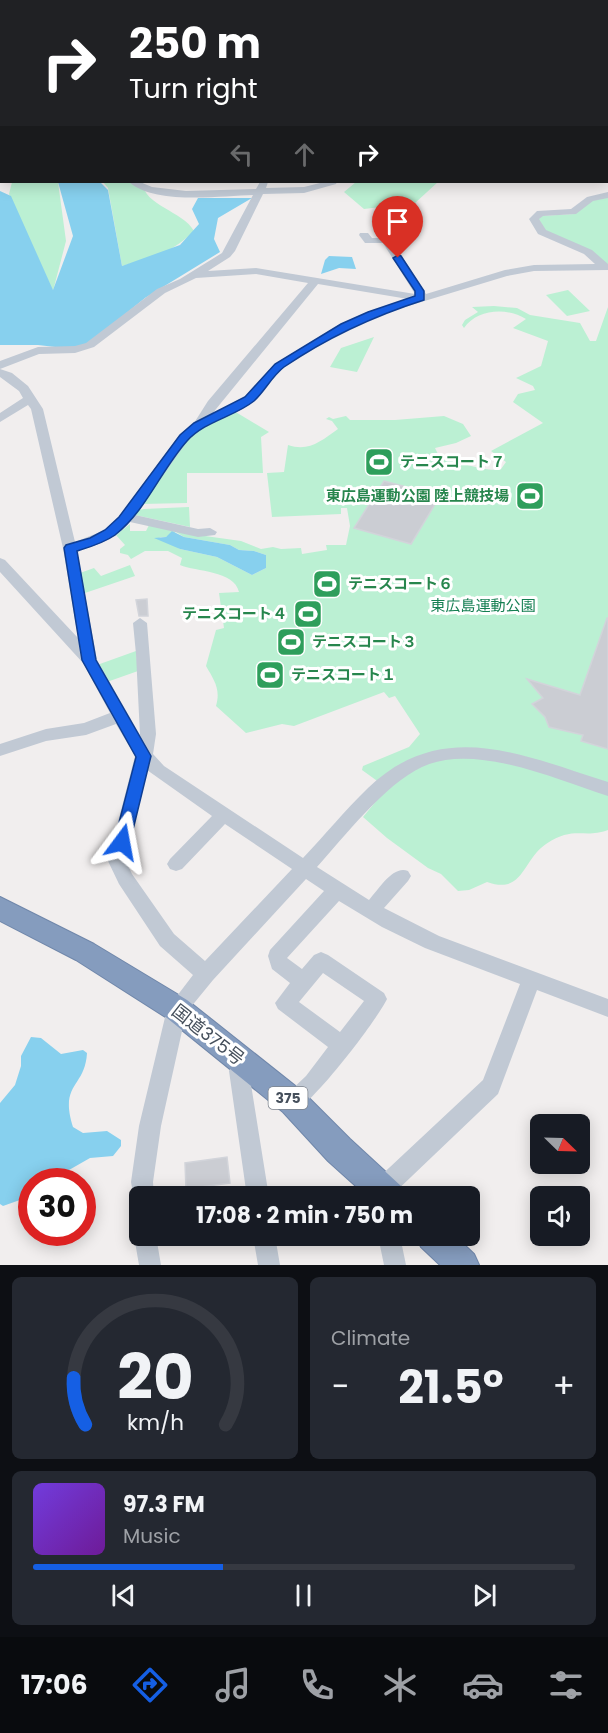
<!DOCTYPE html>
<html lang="en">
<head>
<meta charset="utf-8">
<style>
  body { margin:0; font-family:Poppins,"Noto Sans JP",sans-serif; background:#242831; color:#f1f3f6; height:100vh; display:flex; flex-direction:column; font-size:22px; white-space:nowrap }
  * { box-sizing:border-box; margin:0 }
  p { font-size:20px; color:#9ea1a6 }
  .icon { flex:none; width:33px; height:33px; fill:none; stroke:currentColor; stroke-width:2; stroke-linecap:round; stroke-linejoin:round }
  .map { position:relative; height:1265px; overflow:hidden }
  .details { display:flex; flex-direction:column; gap:12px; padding:12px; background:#0d0f14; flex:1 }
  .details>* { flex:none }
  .banner { position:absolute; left:0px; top:0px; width:609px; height:183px; box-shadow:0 3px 15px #0003; background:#202124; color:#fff; overflow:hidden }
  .needle { width:39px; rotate:113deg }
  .controls { position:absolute; left:530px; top:1114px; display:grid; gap:12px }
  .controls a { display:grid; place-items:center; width:60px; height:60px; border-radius:9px; background:#171b24; box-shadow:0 3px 15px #0003; font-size:30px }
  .speed { position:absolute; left:18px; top:1168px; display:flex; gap:12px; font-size:30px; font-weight:700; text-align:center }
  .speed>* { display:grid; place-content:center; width:78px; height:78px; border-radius:50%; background:#171b24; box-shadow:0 3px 15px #0003; line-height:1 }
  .speed .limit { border:9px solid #d22; background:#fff; color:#111 }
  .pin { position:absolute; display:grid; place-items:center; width:51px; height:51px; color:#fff; margin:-62px -26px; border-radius:50% 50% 50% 0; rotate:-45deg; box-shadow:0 0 6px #0007 }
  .pin .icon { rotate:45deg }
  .me { position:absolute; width:66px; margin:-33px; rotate:13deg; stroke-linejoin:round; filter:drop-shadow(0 0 4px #0008) }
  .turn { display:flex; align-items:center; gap:21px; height:126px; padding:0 30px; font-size:27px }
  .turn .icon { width:78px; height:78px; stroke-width:2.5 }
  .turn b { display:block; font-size:42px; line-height:51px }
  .lanes { display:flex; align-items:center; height:57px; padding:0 30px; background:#0003; justify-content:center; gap:30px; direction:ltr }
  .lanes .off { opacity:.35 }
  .big { font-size:45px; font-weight:700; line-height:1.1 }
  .details .widget { flex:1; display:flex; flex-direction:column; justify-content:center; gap:9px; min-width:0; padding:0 21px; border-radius:9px; background:#242831 }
  .details .dial { align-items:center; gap:0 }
  .dial svg { height:156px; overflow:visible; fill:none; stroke:#363941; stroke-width:7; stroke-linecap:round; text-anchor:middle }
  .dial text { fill:#f1f3f6; stroke:none }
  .song { display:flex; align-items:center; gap:18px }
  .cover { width:72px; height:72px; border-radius:9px; background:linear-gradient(135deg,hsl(260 70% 55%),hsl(280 70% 35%)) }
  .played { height:6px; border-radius:3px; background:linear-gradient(90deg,#155fe4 35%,#363941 35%) }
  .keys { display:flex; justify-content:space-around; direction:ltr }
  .heat { display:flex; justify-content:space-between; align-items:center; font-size:33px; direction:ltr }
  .details .tiles { flex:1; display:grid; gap:12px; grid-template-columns:1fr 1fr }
  .widget:last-child { grid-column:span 2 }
  .trip { position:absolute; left:129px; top:1186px; width:351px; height:60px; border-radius:9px; background:#171b24; box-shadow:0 3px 15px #0003; font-weight:700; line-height:60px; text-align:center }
  .dock { display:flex; height:96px; justify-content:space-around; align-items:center; background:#090b0e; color:#9ea1a6 }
  .dock .icon { width:42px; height:42px }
  .dock .current { color:#155fe4 }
  .dock b { font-size:27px; color:#f1f3f6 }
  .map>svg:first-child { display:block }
  .green { fill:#bbf0d3; fill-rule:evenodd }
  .water { fill:#87d0ee }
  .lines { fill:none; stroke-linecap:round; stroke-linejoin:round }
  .river { fill:#87d0ee; fill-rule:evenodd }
  .building { fill:#cbcdd3; stroke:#d2d4da; stroke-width:1.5 }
  .highway-casing { stroke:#7087aa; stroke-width:2 }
  .minor { fill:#c1c9d4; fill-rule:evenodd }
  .highway { fill:#859cbe; fill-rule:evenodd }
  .route { fill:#155fe4; stroke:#0e3e94; stroke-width:1.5 }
  .labels { text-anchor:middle; stroke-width:6; stroke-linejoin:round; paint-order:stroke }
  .shield { fill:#fff; stroke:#7e848d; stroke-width:1.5 }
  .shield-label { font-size:14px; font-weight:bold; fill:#46505c }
  .leisure-label { font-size:15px; font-weight:bold; fill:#27864d; stroke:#fff; text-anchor:start }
  .park-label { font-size:15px; fill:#157f52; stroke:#fff }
  .near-street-label { font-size:18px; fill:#46505c; stroke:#fff }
</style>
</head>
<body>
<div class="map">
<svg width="608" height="1265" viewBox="0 0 608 1265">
  <rect width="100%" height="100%" fill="#f1eeee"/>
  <path class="green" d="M12,182H58L66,241L53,291L9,194Z
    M103,182H143C142,205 183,211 194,231C171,254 151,257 122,266L108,188Z
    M356,182H438L415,203L364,209L344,192Z
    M608,196V266L545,230L538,218L541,216L574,214L587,202Z
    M568,290L590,311L567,316L546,295Z
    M494,306L517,308L530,315L580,323L590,341H596L608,307V830C584,839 574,825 546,844C522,860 524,895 487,882L469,890L458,891L441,874L428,868L387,838L363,817L387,788L362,770L363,766L409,747L420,734L395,696L389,698L384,692L294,726L282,724L246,733L216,706C221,689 214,680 206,666L216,630L224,628L219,593L239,592C234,570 196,572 180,565L182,558L168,551H145L131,559L128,555L120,553V549L125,545L116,535L130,524V531H146L149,525L198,535L241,541L261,549L273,547L281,549L301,548L302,554L327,550L326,545H346L350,526L347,508H341V514L272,517L267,473L284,472L288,445C309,452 321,441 338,429L332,421L326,419L329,417L333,419L346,416L350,420H395L444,416L463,424L471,436L456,443L435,448L440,458C454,461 490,473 501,469L506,462L491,451L543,423L513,402L518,394L535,390L533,386L516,378L541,366L548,341L513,328L526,319C507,307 477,309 464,328L462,325L465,320L478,312L472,307ZM176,532L184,537L230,545L239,550L254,551L266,555V568L252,575L217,557L180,549L159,537H166Z
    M374,337L357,372L330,367L341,348Z
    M234,411L269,432L261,437L263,473H187V503L141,504L189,438L198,430Z
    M189,507L190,527L135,515L139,510L144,509Z
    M130,565L135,576L85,593L80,573L94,568L101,576Z
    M136,651L138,671L104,683L97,665Z"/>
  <path class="water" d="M58,182H100L108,190L122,266L180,245L199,224L192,209L198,198H252L218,218L214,239L220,252L145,298L81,350L38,345H0V191L11,196L53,290L73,236Z
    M329,256L352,257L356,269L339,268L321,274L325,260Z
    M172,531L184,537L230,545L239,550L254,551L266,555V568L252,575L217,557L180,549L154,538L166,537Z
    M31,1037L41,1038L61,1054L83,1050L87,1053C85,1088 59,1083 73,1127L83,1133L107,1131L121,1140V1146L113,1156L90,1158L48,1182H32L31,1196L3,1206L0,1204V1103L15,1085L21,1066V1056Z"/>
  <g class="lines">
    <path class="river" d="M157,0H172L173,2H158Z"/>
  </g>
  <path class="building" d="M384,481L440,496L411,544L354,528Z
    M147,599L148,616H139L136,600Z
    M607,618H608V749L581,741L583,735L549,727L545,717L532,704L543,698L527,679L580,695Z
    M227,1157L230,1183L186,1189L185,1163Z"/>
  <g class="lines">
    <g class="highway-casing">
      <path id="highway" d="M0,897L94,944L187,1000L303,1092L350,1139L401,1186L405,1197H368L328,1161L283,1112L167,1018L76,960L0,921Z
        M416,1236H455L474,1254L479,1265H440L421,1247Z"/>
    </g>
    <path class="minor" d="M228,0L244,2H229Z
      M271,0L288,2H272Z
      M567,0L584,2H568Z
      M595,0H604L594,2Z
      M0,130H2V136H0Z
      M2,151V158L0,159V152Z
      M0,169H2V175H0Z
      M129,182H140L152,187L186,191L256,189L260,182H268L266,188L304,187L324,182H337L336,184L304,193L263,194L235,251L230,257L208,271L256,268L415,294L383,243H365L359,235L360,233H368L372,238H390L426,294L505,270L534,265L595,264L584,254L538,234L529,219L537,211L571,209L587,197L608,192V198L593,201L576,214L543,216L539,219L546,230L592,250L608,264V270L534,271L507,276L375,316L348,328L283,368L253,402L202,429L188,440L135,515L198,529L210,528L217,532L215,535L198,537L130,522L115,536L77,551L97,660L140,735L136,654L133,623L140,618L147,623L156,734L153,754L164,766L303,858C325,835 345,810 368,788C443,716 524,756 608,782V796C557,780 474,742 422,767C384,785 345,836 317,867L369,900C379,889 393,865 408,871L411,876L408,881L384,908L439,936L608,999V1017L537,990L498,1094L390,1197H374L371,1190L374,1182L483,1080L520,984L425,948L382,927L339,901L287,958L302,969L314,955L321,952L328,955L384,993L387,999C377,1020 313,1104 293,1112L286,1109L283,1102L286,1095L306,1076L328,1047L278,1009L275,1003L290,983L272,969L268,956L270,950L324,891L306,879L213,980L186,1013L161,1126L153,1182L154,1197H140V1207L135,1205L131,1182L139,1126L167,1009L193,975L160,946L119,884L108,861L135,756L116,724L86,735L46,741L0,756V744L46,729L84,723L110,713L83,663L0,572V558L5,560L78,638L63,548L31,409L28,405L0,422V413L23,398L19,391L0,377V361L38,347L75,346L86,343L157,289L180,279L222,253L253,195C220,196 155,205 129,182ZM256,274L308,283L208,401L194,423L180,434L119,517L105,530L75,542L43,409L28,386L12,373L0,369L39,354L75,353L94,347L165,293L196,278ZM318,284L408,299L367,312L340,324L275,364L245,396L212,414ZM147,770L212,816L170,859L167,864L170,869L176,871L182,869L225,824L292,869L205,961L174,934L132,874L126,861ZM323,973L364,1001L340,1032L299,1002Z
      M244,1052L251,1055L254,1062L249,1072L269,1197H247L229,1071L237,1055Z
      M140,1227V1236H156L161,1265H139L134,1236Z
      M253,1236H275L280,1265H258Z
      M378,1236H400L406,1265H384Z"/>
    <use href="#highway" class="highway"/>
  </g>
  <path class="route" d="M398,255L401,256L424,291V300C374,316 328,337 284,367C272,376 265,391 254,401C234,417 205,421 187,441C161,470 146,511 115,535C104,543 90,547 77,551L96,660L151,756L130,842L128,847L122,849L116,847L114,842L136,757L82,660L64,548L66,545L90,538L105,530L119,517L180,435L194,423L245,397L275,364L341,324L368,312L415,296V291L393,258Z"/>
  <defs>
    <g id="stadium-square" transform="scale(1.5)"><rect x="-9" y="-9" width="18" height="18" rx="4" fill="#2e9e5b" stroke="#fff"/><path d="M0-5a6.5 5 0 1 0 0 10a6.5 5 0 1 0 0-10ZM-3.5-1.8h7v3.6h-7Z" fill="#fff"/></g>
  </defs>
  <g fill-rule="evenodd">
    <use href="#stadium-square" x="379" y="462"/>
    <use href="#stadium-square" x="530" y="496"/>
    <use href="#stadium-square" x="327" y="584"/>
    <use href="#stadium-square" x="308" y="614"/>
    <use href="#stadium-square" x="291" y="642"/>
    <use href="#stadium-square" x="270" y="675"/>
  </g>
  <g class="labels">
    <rect class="shield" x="268.5" y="1087" width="39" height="22" rx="4.5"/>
    <g class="shield-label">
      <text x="288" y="1103">375</text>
    </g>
    <g class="leisure-label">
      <text x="400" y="467">テニスコート７</text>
      <text x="509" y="501" text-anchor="end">東広島運動公園 陸上競技場</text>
      <text x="348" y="589">テニスコート６</text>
      <text x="287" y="619" text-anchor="end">テニスコート４</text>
      <text x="312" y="647">テニスコート３</text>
      <text x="291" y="680">テニスコート１</text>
    </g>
    <g class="park-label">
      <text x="483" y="611">東広島運動公園</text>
    </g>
    <g class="near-street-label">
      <text transform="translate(208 1035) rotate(38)" y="6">国道375号</text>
    </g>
  </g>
</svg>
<div class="controls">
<a><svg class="needle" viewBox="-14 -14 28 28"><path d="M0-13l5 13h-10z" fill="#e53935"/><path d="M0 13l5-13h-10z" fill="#9ea1a6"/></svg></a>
<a><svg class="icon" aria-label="sound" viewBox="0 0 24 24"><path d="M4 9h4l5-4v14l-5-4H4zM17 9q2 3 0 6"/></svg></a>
</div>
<div class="speed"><div class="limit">30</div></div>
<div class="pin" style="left:398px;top:258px;background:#d93025"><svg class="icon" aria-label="arrive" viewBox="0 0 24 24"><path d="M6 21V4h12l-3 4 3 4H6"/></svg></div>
<svg class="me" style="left:122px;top:842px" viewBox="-20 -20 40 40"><path d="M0-17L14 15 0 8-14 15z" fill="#155fe4" stroke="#fff" stroke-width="4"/></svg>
<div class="trip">17:08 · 2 min · 750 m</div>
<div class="banner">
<div class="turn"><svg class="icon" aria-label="right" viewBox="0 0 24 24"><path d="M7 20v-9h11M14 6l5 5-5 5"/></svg><div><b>250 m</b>Turn right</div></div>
<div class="lanes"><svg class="icon off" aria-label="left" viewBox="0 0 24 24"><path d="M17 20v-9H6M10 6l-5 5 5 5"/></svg><svg class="icon off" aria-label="ahead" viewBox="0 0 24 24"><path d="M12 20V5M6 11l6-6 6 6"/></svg><svg class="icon" aria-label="right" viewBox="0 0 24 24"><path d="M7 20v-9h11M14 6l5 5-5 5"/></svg></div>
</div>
</div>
<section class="details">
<div class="tiles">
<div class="widget dial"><svg viewBox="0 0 100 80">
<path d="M14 69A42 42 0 1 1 86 69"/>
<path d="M14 69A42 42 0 0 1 8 45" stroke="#155fe4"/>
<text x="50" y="56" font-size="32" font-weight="700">20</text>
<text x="50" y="72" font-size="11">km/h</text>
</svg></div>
<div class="widget"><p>Climate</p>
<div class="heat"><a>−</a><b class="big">21.5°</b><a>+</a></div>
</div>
<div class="widget">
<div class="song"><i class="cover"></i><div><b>97.3 FM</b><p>Music</p></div></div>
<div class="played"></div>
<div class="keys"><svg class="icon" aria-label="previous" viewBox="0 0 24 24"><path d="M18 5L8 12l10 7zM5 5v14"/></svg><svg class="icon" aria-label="pause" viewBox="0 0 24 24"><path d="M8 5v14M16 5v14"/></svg><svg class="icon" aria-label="next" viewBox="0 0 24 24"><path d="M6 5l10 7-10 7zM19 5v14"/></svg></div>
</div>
</div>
</section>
<nav class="dock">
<b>17:06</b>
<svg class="icon current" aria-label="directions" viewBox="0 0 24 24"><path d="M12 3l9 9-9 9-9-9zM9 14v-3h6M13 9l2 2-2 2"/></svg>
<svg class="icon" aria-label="music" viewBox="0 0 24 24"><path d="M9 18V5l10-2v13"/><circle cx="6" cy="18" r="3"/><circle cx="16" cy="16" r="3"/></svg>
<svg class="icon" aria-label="phone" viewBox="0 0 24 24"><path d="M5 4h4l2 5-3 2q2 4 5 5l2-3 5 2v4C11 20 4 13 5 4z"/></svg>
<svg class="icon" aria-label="climate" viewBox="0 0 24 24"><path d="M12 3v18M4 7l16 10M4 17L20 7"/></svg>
<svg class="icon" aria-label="car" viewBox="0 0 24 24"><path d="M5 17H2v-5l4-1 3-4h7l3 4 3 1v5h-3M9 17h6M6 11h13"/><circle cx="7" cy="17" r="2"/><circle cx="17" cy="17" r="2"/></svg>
<svg class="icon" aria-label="filters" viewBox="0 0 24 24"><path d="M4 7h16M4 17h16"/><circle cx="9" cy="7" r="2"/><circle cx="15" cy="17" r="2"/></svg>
</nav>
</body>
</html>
